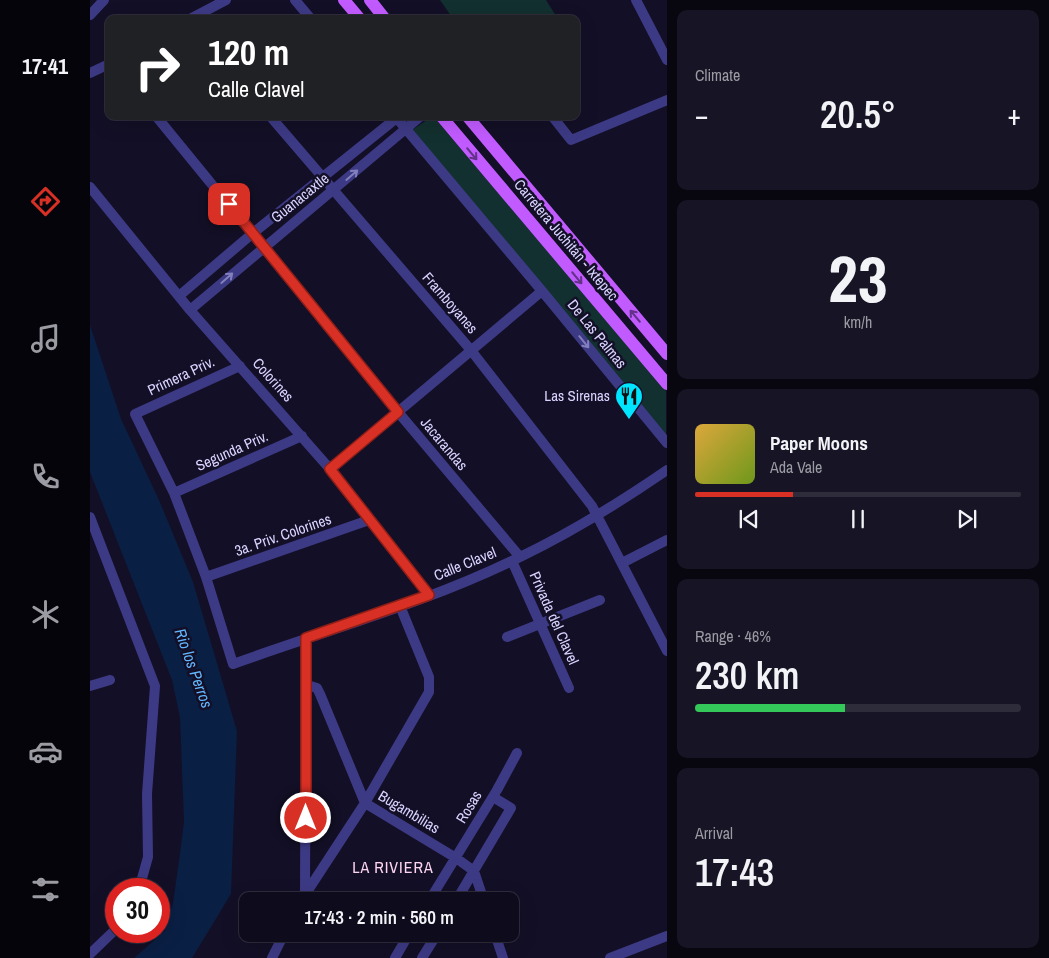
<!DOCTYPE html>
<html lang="en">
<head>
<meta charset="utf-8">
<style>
  body { margin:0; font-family:"Archivo Narrow",sans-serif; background:#171425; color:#f1f3f6; height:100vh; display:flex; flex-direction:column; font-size:19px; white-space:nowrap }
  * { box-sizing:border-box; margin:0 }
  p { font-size:16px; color:#9b9ba3 }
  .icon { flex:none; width:28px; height:28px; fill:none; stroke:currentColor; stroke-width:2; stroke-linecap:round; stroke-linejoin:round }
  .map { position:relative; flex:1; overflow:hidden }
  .side { display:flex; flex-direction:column; gap:10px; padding:10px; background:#08060f; width:382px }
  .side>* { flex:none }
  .guide { position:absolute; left:15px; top:15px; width:475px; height:105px; border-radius:10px; box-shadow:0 5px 20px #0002,0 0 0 1px #2e2b3b; background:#202124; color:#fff; overflow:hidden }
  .speed { position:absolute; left:15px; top:878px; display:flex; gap:10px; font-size:25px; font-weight:700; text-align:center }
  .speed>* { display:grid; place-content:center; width:65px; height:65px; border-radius:50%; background:#0e0b1c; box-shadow:0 5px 20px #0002,0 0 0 1px #2e2b3b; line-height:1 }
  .speed .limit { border:8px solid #d22; background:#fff; color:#111 }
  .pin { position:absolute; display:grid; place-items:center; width:42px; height:42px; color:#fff; margin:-21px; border-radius:10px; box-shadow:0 2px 8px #0006 }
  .me { position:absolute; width:55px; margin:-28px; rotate:0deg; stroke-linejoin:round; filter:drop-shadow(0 0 4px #0008) }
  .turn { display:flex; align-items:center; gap:18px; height:105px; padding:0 20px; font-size:22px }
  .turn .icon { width:65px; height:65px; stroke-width:2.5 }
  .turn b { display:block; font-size:35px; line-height:42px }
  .big { font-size:38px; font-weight:600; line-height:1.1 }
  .side .tile { flex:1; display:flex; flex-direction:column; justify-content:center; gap:8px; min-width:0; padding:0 18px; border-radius:10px; background:#171425 }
  .side .dial { align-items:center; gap:0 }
  .dial b { font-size:65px; line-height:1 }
  .song { display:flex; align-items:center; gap:15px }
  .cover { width:60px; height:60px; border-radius:8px; background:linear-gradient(135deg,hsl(40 70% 55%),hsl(80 70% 35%)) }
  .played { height:5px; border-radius:2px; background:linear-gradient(90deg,#d93025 30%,#2e2b3b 30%) }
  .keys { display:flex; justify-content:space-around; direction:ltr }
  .heat { display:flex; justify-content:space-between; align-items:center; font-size:28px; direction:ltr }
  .charge { height:8px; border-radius:4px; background:linear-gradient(90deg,#34c759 46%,#2e2b3b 0) }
  .trip { position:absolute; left:149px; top:892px; width:280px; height:50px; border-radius:10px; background:#0e0b1c; box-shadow:0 5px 20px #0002,0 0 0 1px #2e2b3b; font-weight:600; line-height:50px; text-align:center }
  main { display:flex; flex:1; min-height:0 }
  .tabs { display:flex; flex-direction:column; width:90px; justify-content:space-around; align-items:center; background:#06040b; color:#9b9ba3 }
  .tabs .icon { width:35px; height:35px }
  .tabs .active { color:#d93025 }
  .tabs b { font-size:22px; color:#f1f3f6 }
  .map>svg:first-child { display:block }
  .green { fill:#12302f }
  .water { fill:#0a1f44 }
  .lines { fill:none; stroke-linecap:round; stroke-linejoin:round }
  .minor { stroke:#3d3a85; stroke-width:10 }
  .major { stroke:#c25bff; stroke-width:12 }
  .oneway { stroke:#623188 }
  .oneway2 { stroke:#837fbc }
  .route-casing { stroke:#8d1f18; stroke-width:12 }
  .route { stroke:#d93025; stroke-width:9 }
  .labels { text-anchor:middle; stroke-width:5; stroke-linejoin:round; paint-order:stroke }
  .street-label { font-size:15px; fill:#d9d4ff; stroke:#130f26 }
  .poi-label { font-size:15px; fill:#d9d4ff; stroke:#130f26; text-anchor:end }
  .water-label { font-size:16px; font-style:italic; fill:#62b6ff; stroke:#130f26 }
  .neighbourhood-label { font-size:16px; letter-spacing:1px; fill:#ffd6f0; stroke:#130f26 }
</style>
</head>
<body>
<main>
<nav class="tabs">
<b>17:41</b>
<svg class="icon active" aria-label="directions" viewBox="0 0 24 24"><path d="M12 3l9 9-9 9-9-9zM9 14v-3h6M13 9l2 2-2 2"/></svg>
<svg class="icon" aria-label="music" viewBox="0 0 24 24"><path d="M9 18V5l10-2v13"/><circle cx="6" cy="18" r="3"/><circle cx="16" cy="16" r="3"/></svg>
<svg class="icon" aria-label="phone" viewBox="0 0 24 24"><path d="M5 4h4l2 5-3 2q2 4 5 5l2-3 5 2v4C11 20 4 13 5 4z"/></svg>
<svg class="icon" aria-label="climate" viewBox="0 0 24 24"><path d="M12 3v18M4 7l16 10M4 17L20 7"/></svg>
<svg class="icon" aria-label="car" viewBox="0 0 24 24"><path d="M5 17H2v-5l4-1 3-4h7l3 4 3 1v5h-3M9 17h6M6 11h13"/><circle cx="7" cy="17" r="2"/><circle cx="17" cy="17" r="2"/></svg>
<svg class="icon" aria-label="filters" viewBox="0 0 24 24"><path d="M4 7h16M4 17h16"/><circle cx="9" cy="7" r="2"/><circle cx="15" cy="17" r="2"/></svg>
</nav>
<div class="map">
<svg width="577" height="958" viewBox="0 0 577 958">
  <rect width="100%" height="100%" fill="#130f26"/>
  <path class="green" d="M350,0H456L468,19H363Z
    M343,116L576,391V439L322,130Z"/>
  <path class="water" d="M0,325L31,419L69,500L103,582L147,731L141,894L102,958H44L75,931L83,903L89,861L94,822L90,717L82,680L0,472Z"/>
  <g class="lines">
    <path class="minor" d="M205,0L221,19
      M546,0L577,60
      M0,15L14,0
      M100,19L136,0
      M0,73L19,64
      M66,116L308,412L430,557
      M180,116L380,349L502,506L577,651
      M305,116L452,291L577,443
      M462,116L481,140L577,100
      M0,187L100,310L240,469L339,595
      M89,296L163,233L309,116
      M100,310L331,116
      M150,366L45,414L84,493L116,577L143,664C238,630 339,602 430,557C482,532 529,503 577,470
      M240,469L452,291
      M84,493L212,436
      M0,517L65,686L57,794L58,857L49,889
      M422,561L479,688
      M532,563L577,540
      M116,577L279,520
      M417,637L510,600
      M217,685L227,688L230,694L275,803L366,858L384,871L394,901
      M0,686L20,680
      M215,894L216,638
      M211,901L275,803L339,692V677L310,606
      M339,901L407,790L427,753
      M366,901L421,808L403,797
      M405,934L413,958
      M0,954L26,929
      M182,958L194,934
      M305,958L319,934
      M332,958L347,934
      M520,958L577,936"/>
    <path class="major" d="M254,0L270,19
      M280,0L295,19
      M351,116L577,384
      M377,116L577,354"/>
  </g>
  <defs><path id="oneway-shaft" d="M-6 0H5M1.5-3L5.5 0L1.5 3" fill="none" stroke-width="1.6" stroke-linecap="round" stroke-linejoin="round" transform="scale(1.25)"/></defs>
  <g class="oneway">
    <use href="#oneway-shaft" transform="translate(382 154) rotate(50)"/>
    <use href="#oneway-shaft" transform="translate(487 278) rotate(50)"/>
    <use href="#oneway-shaft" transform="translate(545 316) rotate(-130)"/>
  </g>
  <g class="oneway2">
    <use href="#oneway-shaft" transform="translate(262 175) rotate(-41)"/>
    <use href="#oneway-shaft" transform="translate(137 278) rotate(-41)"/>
    <use href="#oneway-shaft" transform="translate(494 342) rotate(51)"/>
  </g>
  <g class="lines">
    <g class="route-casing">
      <path id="route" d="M139,204L308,412L240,469L339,595L216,638V818"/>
    </g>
    <use href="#route" class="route"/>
  </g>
  <defs>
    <g id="restaurant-pin" transform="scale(1.4375)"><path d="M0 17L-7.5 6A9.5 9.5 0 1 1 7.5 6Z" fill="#00e5ff" stroke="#130f26"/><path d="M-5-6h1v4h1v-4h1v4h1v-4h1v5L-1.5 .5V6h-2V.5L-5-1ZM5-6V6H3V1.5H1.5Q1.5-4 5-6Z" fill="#111"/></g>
  </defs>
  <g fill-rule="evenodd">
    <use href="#restaurant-pin" x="539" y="396"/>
  </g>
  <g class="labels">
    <g class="street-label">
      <text transform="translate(210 198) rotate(-39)" y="5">Guanacaxtle</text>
      <text transform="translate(476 240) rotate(50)" y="5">Carretera Juchitán - Ixtepec</text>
      <text transform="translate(360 303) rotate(49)" y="5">Framboyanes</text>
      <text transform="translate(507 334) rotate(51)" y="5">De Las Palmas</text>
      <text transform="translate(91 376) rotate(-25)" y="5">Primera Priv.</text>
      <text transform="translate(183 380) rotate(48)" y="5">Colorines</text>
      <text transform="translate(354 444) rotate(50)" y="5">Jacarandas</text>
      <text transform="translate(142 451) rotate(-24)" y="5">Segunda Priv.</text>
      <text transform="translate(193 535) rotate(-19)" y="5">3a. Priv. Colorines</text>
      <text transform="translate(375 564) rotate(-22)" y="5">Calle Clavel</text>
      <text transform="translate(464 618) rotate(66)" y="5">Privada del Clavel</text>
      <text transform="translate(379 807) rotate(-59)" y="5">Rosas</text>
      <text transform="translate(319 812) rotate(31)" y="5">Bugambilias</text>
    </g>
    <g class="poi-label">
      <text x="520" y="401">Las Sirenas</text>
    </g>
    <g class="water-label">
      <text transform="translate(104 668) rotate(70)" y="6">Rio los Perros</text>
    </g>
    <g class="neighbourhood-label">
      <text x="303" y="873">LA RIVIERA</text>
    </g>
  </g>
</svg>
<div class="speed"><div class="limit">30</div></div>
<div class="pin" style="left:139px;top:204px;background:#d93025"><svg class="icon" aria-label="arrive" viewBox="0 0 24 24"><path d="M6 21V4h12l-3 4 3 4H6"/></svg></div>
<svg class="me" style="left:216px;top:818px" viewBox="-20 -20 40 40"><circle r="17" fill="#d93025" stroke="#fff" stroke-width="3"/><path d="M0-11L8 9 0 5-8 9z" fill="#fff"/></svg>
<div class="trip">17:43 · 2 min · 560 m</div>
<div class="guide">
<div class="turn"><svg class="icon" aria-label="right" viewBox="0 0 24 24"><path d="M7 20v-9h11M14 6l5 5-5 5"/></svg><div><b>120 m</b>Calle Clavel</div></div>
</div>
</div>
<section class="side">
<div class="tile"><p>Climate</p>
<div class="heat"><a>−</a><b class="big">20.5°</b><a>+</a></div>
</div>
<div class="tile dial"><b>23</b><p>km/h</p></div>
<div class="tile">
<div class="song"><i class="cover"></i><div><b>Paper Moons</b><p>Ada Vale</p></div></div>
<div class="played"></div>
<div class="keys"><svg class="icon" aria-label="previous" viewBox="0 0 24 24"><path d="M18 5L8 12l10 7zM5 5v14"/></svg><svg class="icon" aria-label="pause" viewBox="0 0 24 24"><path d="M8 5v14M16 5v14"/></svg><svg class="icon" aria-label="next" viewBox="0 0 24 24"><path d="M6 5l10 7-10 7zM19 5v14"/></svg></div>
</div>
<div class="tile"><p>Range · 46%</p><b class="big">230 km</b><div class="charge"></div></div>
<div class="tile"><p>Arrival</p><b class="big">17:43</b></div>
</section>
</main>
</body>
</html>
